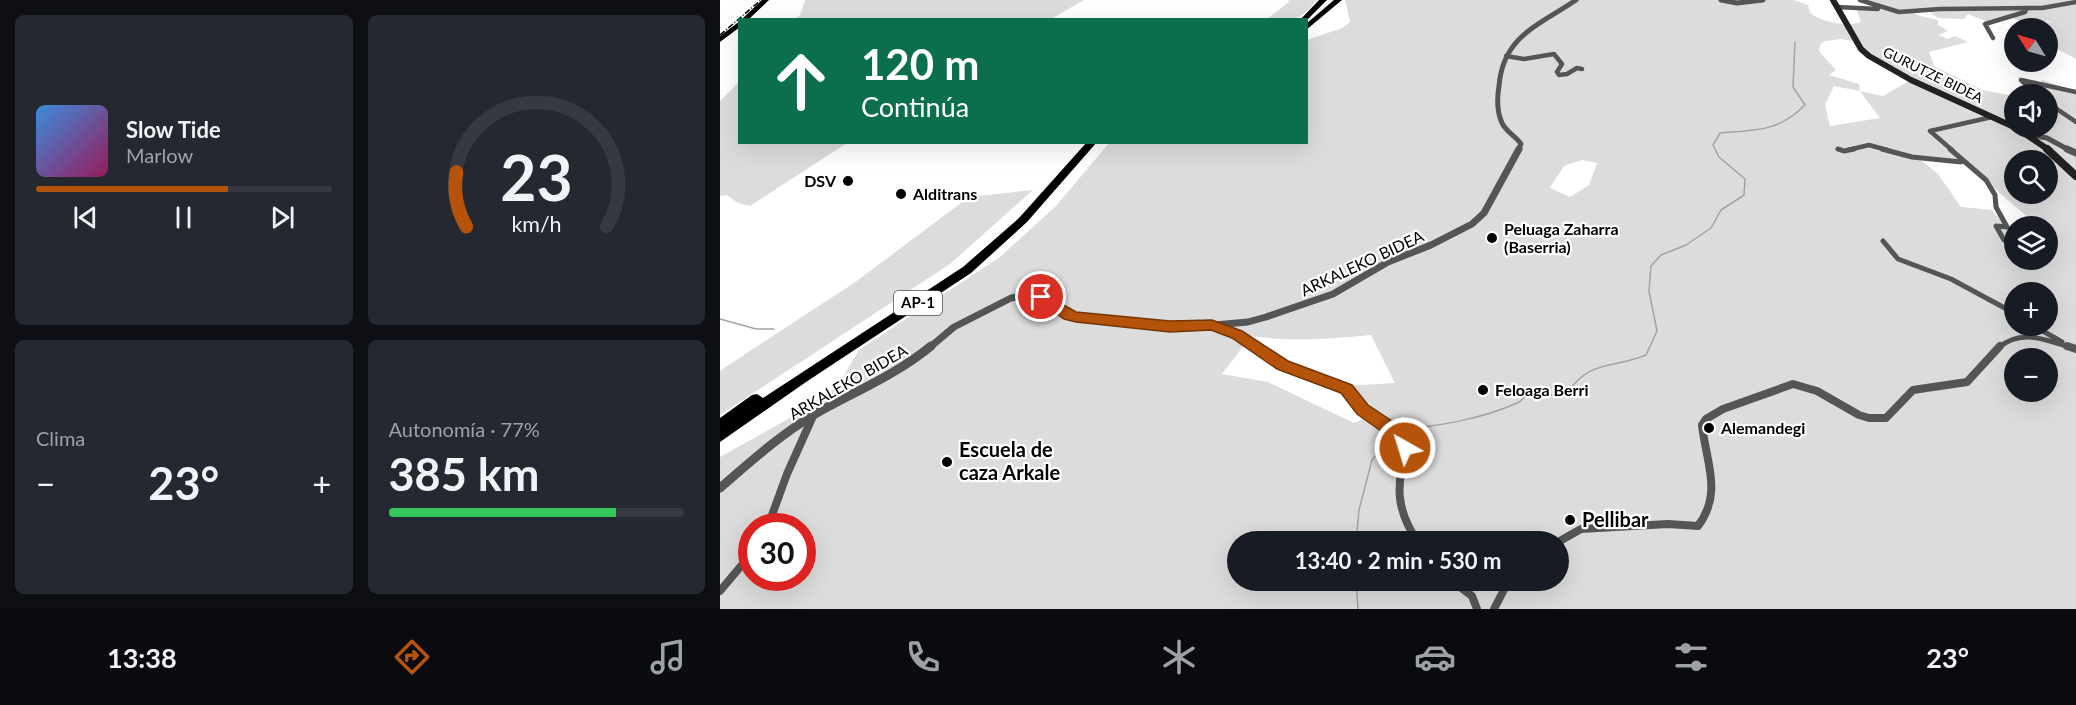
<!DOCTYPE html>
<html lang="es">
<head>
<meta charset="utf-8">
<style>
  body { margin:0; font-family:Lato,sans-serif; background:#242831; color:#f1f3f6; height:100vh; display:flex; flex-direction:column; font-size:22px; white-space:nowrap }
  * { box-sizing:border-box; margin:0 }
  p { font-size:20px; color:#9ea1a6 }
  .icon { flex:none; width:33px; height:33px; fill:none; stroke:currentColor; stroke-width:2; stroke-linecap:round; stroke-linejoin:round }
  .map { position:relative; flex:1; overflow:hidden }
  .drawer { display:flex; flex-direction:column; gap:15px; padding:15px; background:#0d0f14; width:720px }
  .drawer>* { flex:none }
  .banner { position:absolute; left:18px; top:18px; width:570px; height:126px; border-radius:0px; box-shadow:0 6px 24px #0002; background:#0b6e4f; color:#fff; overflow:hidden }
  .needle { width:39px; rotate:307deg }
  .tools { position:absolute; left:1284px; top:18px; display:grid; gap:12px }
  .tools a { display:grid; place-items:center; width:54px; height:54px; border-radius:50%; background:#171b24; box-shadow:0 6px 24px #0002; font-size:30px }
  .speed { position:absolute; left:18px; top:513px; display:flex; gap:12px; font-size:30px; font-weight:700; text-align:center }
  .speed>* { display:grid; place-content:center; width:78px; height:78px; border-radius:50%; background:#171b24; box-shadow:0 6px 24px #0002; line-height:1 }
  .speed .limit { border:9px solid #d22; background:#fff; color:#111 }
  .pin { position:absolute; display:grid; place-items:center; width:51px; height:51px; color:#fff; margin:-26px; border:3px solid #fff; border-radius:50%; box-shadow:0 2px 6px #0007 }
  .me { position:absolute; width:66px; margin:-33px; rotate:321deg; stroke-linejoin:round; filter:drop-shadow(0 0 4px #0008) }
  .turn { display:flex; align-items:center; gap:21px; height:126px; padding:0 24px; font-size:27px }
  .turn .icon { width:78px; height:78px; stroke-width:2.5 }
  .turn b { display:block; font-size:42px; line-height:51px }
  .big { font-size:45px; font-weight:700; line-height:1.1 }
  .drawer .tile { flex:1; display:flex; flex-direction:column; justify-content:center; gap:9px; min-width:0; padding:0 21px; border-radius:9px; background:#242831 }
  .drawer .dial { align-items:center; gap:0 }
  .dial svg { height:156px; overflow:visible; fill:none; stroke:#363941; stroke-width:7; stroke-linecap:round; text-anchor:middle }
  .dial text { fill:#f1f3f6; stroke:none }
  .song { display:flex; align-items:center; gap:18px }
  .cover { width:72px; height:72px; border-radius:9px; background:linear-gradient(135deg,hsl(210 70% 55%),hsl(330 70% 35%)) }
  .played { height:6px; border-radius:3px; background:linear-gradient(90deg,#b45309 65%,#363941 65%) }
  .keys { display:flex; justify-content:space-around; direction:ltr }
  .heat { display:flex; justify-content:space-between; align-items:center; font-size:33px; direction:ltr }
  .charge { height:9px; border-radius:4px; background:linear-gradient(90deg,#34c759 77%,#363941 0) }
  .drawer .tiles { flex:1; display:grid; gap:15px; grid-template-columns:repeat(2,1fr) }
  .trip { position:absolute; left:507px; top:531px; width:342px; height:60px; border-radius:30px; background:#171b24; box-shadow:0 6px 24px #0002; font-weight:700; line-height:60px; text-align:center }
  .dock { display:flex; height:96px; justify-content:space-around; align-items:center; background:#090b0e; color:#9ea1a6 }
  .dock .icon { width:42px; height:42px }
  .dock .active { color:#b45309 }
  .dock b { font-size:27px; color:#f1f3f6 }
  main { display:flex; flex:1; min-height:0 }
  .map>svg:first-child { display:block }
  .green { fill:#dcdcdc; fill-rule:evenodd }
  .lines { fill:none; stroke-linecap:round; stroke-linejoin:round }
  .stream { stroke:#a3a3a3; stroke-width:1.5 }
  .minor-far2 { stroke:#555; stroke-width:4.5 }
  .minor-far1 { stroke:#555; stroke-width:5 }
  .minor { stroke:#555; stroke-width:8 }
  .tertiary-far2 { stroke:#555; stroke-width:5 }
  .tertiary-far1 { stroke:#555; stroke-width:7 }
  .tertiary { stroke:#555; stroke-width:9 }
  .secondary-far1 { stroke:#222; stroke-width:6 }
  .secondary { stroke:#222; stroke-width:8 }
  .primary { fill:#000; fill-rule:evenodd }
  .motorway { fill:#000; fill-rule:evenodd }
  .rail { stroke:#000; stroke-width:1.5; stroke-dasharray:6 2 1 2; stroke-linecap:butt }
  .route { fill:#b45309; stroke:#753606; stroke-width:1.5 }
  .poi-dot { fill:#000; stroke:#fff; stroke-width:2 }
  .labels { text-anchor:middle; stroke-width:4.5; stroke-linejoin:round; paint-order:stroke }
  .far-street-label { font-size:14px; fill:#000; stroke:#fff }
  .shield { fill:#fff; stroke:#4c4c4c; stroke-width:1.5 }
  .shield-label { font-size:15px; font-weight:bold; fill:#000 }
  .poi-label { font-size:16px; font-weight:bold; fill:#000; stroke:#fff; text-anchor:start }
  .street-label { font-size:16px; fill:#000; stroke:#fff }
  .near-poi-label { font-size:20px; font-weight:bold; fill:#000; stroke:#fff; text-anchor:start }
</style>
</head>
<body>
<main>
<section class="drawer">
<div class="tiles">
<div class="tile">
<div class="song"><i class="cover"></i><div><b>Slow Tide</b><p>Marlow</p></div></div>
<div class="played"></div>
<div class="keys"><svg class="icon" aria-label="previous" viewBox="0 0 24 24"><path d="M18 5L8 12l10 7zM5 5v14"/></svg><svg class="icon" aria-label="pause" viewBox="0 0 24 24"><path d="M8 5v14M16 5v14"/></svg><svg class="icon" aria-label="next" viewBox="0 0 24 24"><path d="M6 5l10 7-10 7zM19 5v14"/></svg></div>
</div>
<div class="tile dial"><svg viewBox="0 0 100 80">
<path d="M14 69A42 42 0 1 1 86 69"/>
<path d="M14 69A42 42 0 0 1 9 41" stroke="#b45309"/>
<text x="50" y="56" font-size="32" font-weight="700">23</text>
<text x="50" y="72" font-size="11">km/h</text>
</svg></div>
<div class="tile"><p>Clima</p>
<div class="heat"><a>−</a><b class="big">23°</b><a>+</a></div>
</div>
<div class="tile"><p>Autonomía · 77%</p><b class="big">385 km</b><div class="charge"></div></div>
</div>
</section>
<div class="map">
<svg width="1356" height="609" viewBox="0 0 1356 609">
  <rect width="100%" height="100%" fill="#fff"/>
  <path class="green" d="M85,0H364L331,19H75L80,15Z
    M568,0H597C579,22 573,20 547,19L569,2Z
    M625,0H1074L1088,5L1090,13C1102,22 1125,27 1141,22L1136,8H1160L1143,0H1356V59L1328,44V28H1319L1317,25L1333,21L1305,23L1287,16L1268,22L1248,14L1244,19L1218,18L1210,13L1221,11H1190L1200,16L1218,20V25L1228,31L1219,35L1227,39L1235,36L1248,42L1209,52L1214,66L1262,90L1294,96V128H1328V94H1305L1311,93L1298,77L1321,83L1322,80L1356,91V609H0V457L68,419L117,387L139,350L280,257L336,206L389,143L586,142L587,40L622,28L630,22ZM1121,39L1132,41L1140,52L1189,81L1163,96L1140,91L1139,84L1109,75L1116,70L1099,51L1100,45L1105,41ZM1114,86L1140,91L1160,118L1110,126L1105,105ZM1198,158L1246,164L1318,226H1328V260H1294V226H1298L1284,225L1272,210L1241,207L1218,174ZM862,160L877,163L869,185L850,197L830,188L844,166ZM1294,160H1328V194H1294ZM1294,292H1328V326H1294ZM651,335L675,383L623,386L650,416L634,423L548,382L502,374L531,336C572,342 610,339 651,335ZM1294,358H1328V392H1294ZM32,526H82V578H32ZM518,542H838V580H518Z
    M19,82L20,142L127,143L30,206L18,203L7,195L0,196V101Z
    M313,190L230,264L0,415V371L10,364L134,283L249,197Z"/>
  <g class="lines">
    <path class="stream" d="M0,319L36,329H54
      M683,430C721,425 762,419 797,403C801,402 804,397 808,395C820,391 833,397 845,395C872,358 889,370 926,355L937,331L929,291L931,266L941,255L966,245L991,228L1001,210L1024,195L1025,179L999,157L993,145L1000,133C1036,130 1058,132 1085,105L1073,87L1075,42
      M636,542L639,510L652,460L670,440
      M636,580L638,609"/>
    <path class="minor-far2" d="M1140,0L1179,12L1220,9L1322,8L1356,2
      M1117,7L1158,9
      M1273,38L1265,24L1305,12L1307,8
      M786,56L804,59L834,54L842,64L837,72L839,75L847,74L857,68L862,69
      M1316,94L1301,80L1356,92
      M1328,103L1356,122
      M1118,149L1121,150
      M1128,150L1149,145L1167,150
      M1232,150L1210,131L1272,117"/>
    <path class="minor-far1" d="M1118,149L1124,151L1134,149
      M1162,149L1192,157L1241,162L1242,159
      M1230,149L1266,180L1275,195L1276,207L1287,227L1276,226L1284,240
      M1163,241L1178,259L1231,279L1294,313
      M493,326L526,338L540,348
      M1314,326L1342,342
      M1278,348C1302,328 1325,340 1352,348"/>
    <path class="minor" d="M538,346L563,365L627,389L642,410L681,436L685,442V448C677,486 675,509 698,542
      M1347,346L1356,349
      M48,526L67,474L93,416
      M838,542L861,529L948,524L978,526C1003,493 986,462 982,425L986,419L1003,409L1073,384L1097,391L1139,415L1149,418H1166L1193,390L1247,382L1280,346
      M731,580L752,596L757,609
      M0,591L32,553
      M774,609L789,580"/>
    <path class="tertiary-far2" d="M1001,0L1017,3L1043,0
      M1309,135L1327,138L1349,150
      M798,150L801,144C796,136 786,132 782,123C777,112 777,98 779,86C783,36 818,26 856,0"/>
    <path class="tertiary-far1" d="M1347,149L1356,153
      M209,348L234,327L291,298L313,294L356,317L472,327L528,322L546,317L613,294L668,262L711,245L752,224L764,213L799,149"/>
    <path class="tertiary" d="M0,488C30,462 60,435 95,414C134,392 176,375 211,346"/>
    <path class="secondary-far1" d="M1113,0L1141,49L1149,56L1191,80L1294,127
      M1296,128L1329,150"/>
    <path class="secondary" d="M1327,149L1356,176"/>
    <path class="primary" d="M42,0H49L28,20H21Z
      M20,21V27L0,42V36Z"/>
    <path class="motorway" d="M599,0H607L586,21L580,20Z
      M614,0H622L586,30V24Z
      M367,142H377L307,222L251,273L86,382L0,442V418L32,395L37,394L43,398L243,267L299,218Z"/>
    <path class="rail" d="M0,35L41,0"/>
  </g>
  <path class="route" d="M321,292L356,312L450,321L492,320L522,331L568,361L632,385L648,405L687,431L693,442L691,453L685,455L680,453L675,441L637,414L621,393L557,369L512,338L491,330L450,332L356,322L344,319L317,300L315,297Z"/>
  <g class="poi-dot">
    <circle cx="128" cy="181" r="6"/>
    <circle cx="181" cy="194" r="6"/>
    <circle cx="772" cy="238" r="6"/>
    <circle cx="763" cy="390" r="6"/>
    <circle cx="989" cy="428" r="6"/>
    <circle cx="227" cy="462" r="6"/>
    <circle cx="850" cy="520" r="6"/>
  </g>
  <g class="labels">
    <g class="far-street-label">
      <text transform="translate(1213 75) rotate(26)" y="5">GURUTZE BIDEA</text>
    </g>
    <rect class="shield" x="174" y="291" width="48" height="24" rx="4.5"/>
    <g class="shield-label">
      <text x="198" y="308">AP-1</text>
    </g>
    <g class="poi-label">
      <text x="116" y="187" text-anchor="end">DSV</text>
      <text x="193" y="200">Alditrans</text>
      <text x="784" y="235">Peluaga Zaharra<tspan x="784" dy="18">(Baserria)</tspan></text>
      <text x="775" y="396">Feloaga Berri</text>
      <text x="1001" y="434">Alemandegi</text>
    </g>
    <g class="street-label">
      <text transform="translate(642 263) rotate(-25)" y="6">ARKALEKO BIDEA</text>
      <text transform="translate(128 382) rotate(-30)" y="6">ARKALEKO BIDEA</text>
    </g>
    <g class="near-poi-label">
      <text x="239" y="457">Escuela de<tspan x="239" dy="23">caza Arkale</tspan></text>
      <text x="862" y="527">Pellibar</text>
    </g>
  </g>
</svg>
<div class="tools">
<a><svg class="needle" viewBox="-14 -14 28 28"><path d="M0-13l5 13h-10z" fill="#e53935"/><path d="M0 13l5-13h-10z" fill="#9ea1a6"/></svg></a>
<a><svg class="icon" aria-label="sound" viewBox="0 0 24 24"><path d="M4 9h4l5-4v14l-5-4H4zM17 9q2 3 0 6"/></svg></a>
<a><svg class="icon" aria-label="search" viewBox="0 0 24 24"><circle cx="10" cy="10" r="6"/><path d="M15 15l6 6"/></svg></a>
<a><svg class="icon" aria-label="layers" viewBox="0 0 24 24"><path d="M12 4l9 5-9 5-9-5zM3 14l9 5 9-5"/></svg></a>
<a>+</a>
<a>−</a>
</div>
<div class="speed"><div class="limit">30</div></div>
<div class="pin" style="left:321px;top:297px;background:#d93025"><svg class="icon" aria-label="arrive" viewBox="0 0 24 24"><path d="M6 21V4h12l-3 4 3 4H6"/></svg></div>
<svg class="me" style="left:685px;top:448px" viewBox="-20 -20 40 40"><circle r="17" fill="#b45309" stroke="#fff" stroke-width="3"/><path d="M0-11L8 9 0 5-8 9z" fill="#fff"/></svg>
<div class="trip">13:40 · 2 min · 530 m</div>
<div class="banner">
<div class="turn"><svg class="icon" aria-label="ahead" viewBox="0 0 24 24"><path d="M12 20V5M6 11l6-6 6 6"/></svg><div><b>120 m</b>Continúa</div></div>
</div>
</div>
</main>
<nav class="dock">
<b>13:38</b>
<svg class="icon active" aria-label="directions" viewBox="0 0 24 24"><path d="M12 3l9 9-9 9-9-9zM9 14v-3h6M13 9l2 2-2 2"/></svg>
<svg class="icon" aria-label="music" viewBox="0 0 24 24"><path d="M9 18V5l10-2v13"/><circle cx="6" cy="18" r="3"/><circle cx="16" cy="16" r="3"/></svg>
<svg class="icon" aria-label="phone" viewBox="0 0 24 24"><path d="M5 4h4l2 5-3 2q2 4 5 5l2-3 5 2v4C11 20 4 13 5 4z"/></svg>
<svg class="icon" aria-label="climate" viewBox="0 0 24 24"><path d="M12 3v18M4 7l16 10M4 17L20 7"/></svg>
<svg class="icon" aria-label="car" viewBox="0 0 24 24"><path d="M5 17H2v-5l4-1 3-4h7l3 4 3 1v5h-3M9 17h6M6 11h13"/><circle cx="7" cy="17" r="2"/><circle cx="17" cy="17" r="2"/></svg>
<svg class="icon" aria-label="filters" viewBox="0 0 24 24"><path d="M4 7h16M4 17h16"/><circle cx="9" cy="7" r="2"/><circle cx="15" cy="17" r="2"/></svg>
<b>23°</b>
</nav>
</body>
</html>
